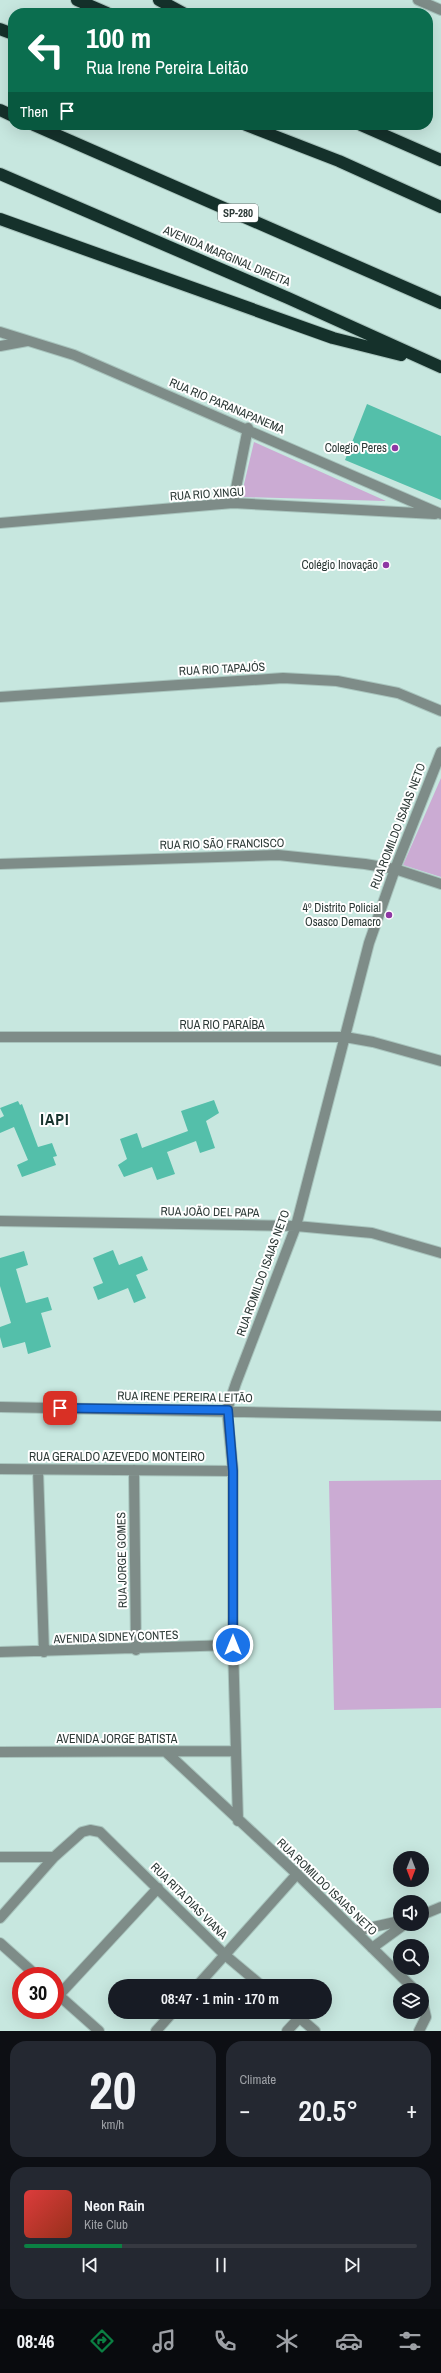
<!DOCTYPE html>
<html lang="en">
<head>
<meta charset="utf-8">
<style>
  body { margin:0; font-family:"Archivo Narrow",sans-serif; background:#242831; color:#f1f3f6; height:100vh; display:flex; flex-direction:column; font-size:15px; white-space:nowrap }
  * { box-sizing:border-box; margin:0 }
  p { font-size:13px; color:#9ea1a6 }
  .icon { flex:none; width:22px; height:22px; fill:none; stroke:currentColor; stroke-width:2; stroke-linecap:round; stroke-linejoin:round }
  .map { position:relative; height:2031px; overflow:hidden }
  .side { display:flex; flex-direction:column; gap:10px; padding:10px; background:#0d0f14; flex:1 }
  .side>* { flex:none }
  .guide { position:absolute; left:8px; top:8px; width:425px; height:122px; border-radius:16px; box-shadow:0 4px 16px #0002; background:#0b6e4f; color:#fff; overflow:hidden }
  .needle { width:26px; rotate:180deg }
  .controls { position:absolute; left:393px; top:1851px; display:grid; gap:8px }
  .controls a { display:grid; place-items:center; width:36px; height:36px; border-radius:50%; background:#171b24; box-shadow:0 4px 16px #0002; font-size:20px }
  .speed { position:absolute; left:12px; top:1967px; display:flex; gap:8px; font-size:20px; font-weight:700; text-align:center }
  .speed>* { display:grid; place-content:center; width:52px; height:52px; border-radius:50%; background:#171b24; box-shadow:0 4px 16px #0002; line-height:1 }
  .speed .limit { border:6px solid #d22; background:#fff; color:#111 }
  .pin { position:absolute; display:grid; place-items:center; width:34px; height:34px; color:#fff; margin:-17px; border-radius:8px; box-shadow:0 2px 6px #0006 }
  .me { position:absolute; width:44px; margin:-22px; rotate:0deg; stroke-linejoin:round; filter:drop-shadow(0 0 3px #0008) }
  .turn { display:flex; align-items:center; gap:14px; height:84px; padding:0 12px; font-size:18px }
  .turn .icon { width:52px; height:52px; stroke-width:2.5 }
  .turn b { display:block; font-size:28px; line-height:34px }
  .then { display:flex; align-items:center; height:38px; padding:0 12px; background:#0003; gap:8px; font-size:15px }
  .big { font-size:30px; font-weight:600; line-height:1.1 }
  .side .widget { flex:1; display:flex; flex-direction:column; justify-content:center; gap:6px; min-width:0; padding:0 14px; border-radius:16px; background:#242831 }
  .side .dial { align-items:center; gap:0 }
  .dial b { font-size:52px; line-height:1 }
  .song { display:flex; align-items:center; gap:12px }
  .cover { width:48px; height:48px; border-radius:6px; background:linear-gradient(135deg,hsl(0 70% 55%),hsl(10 70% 35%)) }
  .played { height:4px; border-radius:2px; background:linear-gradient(90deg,#0b8043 25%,#363941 25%) }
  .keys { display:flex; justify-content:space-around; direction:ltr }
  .heat { display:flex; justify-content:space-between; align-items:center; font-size:22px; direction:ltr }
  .side .tiles { flex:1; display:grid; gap:10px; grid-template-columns:1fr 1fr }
  .widget:last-child { grid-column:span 2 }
  .trip { position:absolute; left:108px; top:1979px; width:224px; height:40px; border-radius:20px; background:#171b24; box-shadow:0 4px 16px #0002; font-weight:600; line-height:40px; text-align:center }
  .menu { display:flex; height:64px; justify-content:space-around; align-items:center; background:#090b0e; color:#9ea1a6 }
  .menu .icon { width:28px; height:28px }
  .menu .current { color:#0b8043 }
  .menu b { font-size:18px; color:#f1f3f6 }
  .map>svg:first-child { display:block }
  .green { fill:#cbabd3 }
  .building { fill:#54bfaa }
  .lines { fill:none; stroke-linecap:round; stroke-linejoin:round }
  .minor-casing { stroke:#a8c4bd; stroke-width:12 }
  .highway-casing { stroke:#a8c4bd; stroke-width:14 }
  .minor { stroke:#7e8c88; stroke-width:10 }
  .highway { stroke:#15312b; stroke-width:12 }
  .route-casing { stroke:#114b97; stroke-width:10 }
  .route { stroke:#1a73e8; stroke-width:7 }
  .poi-dot { fill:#8e37a4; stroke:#fff; stroke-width:1.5 }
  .labels { text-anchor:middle; stroke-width:4; stroke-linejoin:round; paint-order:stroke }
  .shield { fill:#fff; stroke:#6b7472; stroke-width:1 }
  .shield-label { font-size:11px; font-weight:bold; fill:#2c3936 }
  .street-label { font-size:12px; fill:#2c3936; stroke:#fff }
  .poi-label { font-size:12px; fill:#2c3936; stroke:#fff; text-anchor:end }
  .district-label { font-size:16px; font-weight:bold; letter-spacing:1px; fill:#17332d; stroke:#fff }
</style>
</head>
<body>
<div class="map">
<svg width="441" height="2031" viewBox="0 0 441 2031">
  <rect width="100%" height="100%" fill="#c7e7df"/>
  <path class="green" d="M254,442L386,501L241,497Z
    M441,778V877L403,865Z
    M441,1480V1708L334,1710L329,1481Z"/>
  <path class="building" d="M367,404L441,436V500L345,460Z
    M214,1100L219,1113L206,1121L215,1148L200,1153L196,1141L167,1152L175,1174L157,1180L152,1167L124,1177L118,1165L127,1159L120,1139L137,1133L142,1148L188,1131L181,1111Z
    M18,1101L20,1105L22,1104L38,1147L52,1143L57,1156L53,1157L56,1165L22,1177L17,1165L28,1160L14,1127L0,1133V1118L4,1116L0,1108Z
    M113,1250L119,1265L142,1256L148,1270L136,1275L146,1298L134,1303L128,1288L98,1300L93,1287L103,1283L93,1258Z
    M24,1251L28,1265L16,1269L26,1303L48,1297L52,1310L41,1313L51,1347L28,1354L25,1342L3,1348L0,1337V1327L11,1323L0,1286V1258Z"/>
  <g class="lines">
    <g class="minor-casing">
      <path id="minor" d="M418,0L441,10
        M0,332L74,355L441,514
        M0,346L27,341
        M233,503L248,428
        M0,523L233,503L435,514
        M0,697L283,678L337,681L398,693L441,711
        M0,864L278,855L365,864L395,869L441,884
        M0,1037H345L373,1042L441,1061
        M0,1221L296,1226L372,1233L441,1253
        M0,1407L441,1416
        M0,1469L233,1471
        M38,1470L44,1652
        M134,1470L136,1650
        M0,1652L233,1645
        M0,1752L235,1751
        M166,1752L297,1874L415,1990
        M238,1821L233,1645V1471L227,1410L236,1383L296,1226L369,943L395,869L441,752
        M0,1857H54
        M422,1915L441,1907
        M0,1918L54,1857L82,1832L90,1830L100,1832L225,1955L262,1986
        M355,1931L400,1921
        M0,1943L37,1976
        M372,1948L405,1924
        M197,1986L297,1874
        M55,1992L99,2031
        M59,1995L158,1888
        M293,2012L315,2031
        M156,2031L173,2012
        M287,2031L300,2017
        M419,2031L426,2017L422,2000"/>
    </g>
    <g class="highway-casing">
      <path id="highway" d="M77,0L107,13
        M159,0L183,13
        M0,29L13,34
        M0,110L13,116
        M34,125L441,303
        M246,125L339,161L441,207
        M361,125L441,160
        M0,174L288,298L441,367
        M0,219L333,338L401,355"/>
    </g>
    <use href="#minor" class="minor"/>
    <use href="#highway" class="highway"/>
  </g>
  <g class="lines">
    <g class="route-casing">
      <path id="route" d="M60,1408L228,1410L233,1471V1645"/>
    </g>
    <use href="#route" class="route"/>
  </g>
  <g class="poi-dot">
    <circle cx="395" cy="448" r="4"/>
    <circle cx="386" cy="565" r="4"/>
    <circle cx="389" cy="915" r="4"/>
  </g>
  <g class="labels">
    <rect class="shield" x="218" y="204" width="40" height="18" rx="3"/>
    <g class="shield-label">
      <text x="238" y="217">SP-280</text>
    </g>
    <g class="street-label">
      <text transform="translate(227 256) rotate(23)" y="4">AVENIDA MARGINAL DIREITA</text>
      <text transform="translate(227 406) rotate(23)" y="4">RUA RIO PARANAPANEMA</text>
      <text transform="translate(207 494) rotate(-4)" y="4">RUA RIO XINGU</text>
      <text transform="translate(222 669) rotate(-3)" y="4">RUA RIO TAPAJÓS</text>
      <text transform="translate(398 826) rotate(-69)" y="4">RUA ROMILDO ISAIAS NETO</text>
      <text transform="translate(222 844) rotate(-1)" y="4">RUA RIO SÃO FRANCISCO</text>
      <text x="222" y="1029">RUA RIO PARAÍBA</text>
      <text transform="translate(210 1212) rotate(1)" y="4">RUA JOÃO DEL PAPA</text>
      <text transform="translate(263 1273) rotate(-70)" y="4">RUA ROMILDO ISAIAS NETO</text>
      <text transform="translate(185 1397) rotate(1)" y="4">RUA IRENE PEREIRA LEITÃO</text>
      <text x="117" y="1461">RUA GERALDO AZEVEDO MONTEIRO</text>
      <text transform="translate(122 1560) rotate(-91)" y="4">RUA JORGE GOMES</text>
      <text transform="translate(116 1637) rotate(-2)" y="4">AVENIDA SIDNEY CONTES</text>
      <text x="117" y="1743">AVENIDA JORGE BATISTA</text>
      <text transform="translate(327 1887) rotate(44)" y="4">RUA ROMILDO ISAIAS NETO</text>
      <text transform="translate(189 1901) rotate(45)" y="4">RUA RITA DIAS VIANA</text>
    </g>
    <g class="poi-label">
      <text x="387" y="452">Colegio Peres</text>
      <text x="378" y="569">Colégio Inovação</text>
      <text x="381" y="912">4º Distrito Policial<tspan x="381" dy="14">Osasco Demacro</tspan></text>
    </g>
    <g class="district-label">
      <text x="55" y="1125">IAPI</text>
    </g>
  </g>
</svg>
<div class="controls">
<a><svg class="needle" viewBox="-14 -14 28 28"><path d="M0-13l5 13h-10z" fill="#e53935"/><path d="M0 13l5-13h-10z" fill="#9ea1a6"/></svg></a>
<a><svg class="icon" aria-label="sound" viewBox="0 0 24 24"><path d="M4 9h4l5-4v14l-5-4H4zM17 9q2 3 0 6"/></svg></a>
<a><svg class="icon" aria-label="search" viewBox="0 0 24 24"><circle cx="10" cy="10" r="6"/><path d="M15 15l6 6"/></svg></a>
<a><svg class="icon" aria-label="layers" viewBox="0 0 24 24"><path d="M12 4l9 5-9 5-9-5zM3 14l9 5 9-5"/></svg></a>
</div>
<div class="speed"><div class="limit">30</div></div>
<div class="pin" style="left:60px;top:1408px;background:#d93025"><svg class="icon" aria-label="arrive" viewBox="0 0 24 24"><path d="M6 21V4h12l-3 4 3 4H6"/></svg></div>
<svg class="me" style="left:233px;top:1645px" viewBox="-20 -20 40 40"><circle r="17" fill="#1a73e8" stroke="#fff" stroke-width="3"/><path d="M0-11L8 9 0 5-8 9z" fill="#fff"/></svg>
<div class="trip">08:47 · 1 min · 170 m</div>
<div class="guide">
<div class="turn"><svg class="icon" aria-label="left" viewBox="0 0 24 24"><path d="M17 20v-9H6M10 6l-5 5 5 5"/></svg><div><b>100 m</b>Rua Irene Pereira Leitão</div></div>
<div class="then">Then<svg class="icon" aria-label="arrive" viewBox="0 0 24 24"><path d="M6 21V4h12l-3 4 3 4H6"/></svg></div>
</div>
</div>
<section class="side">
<div class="tiles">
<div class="widget dial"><b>20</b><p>km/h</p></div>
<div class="widget"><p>Climate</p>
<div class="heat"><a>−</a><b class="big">20.5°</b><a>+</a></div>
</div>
<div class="widget">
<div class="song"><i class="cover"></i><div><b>Neon Rain</b><p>Kite Club</p></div></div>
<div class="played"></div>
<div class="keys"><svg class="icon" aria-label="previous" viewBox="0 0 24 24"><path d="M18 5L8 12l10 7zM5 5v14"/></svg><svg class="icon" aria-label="pause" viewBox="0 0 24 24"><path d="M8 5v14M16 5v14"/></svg><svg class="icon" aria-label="next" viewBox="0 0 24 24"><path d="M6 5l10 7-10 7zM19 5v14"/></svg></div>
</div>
</div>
</section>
<nav class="menu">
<b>08:46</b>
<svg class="icon current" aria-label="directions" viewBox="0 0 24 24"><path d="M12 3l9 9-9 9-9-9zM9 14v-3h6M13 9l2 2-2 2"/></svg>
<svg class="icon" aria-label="music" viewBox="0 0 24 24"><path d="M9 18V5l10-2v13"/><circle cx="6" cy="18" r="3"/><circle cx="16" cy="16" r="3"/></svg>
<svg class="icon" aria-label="phone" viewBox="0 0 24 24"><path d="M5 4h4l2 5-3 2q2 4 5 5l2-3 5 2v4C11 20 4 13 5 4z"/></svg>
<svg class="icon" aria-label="climate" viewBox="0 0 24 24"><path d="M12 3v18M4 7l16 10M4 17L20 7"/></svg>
<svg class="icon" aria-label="car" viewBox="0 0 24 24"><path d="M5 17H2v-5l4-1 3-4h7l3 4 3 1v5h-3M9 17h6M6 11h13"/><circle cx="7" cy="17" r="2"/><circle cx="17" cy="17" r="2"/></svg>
<svg class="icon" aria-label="filters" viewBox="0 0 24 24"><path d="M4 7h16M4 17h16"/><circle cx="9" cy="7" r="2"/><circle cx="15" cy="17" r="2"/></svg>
</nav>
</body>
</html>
